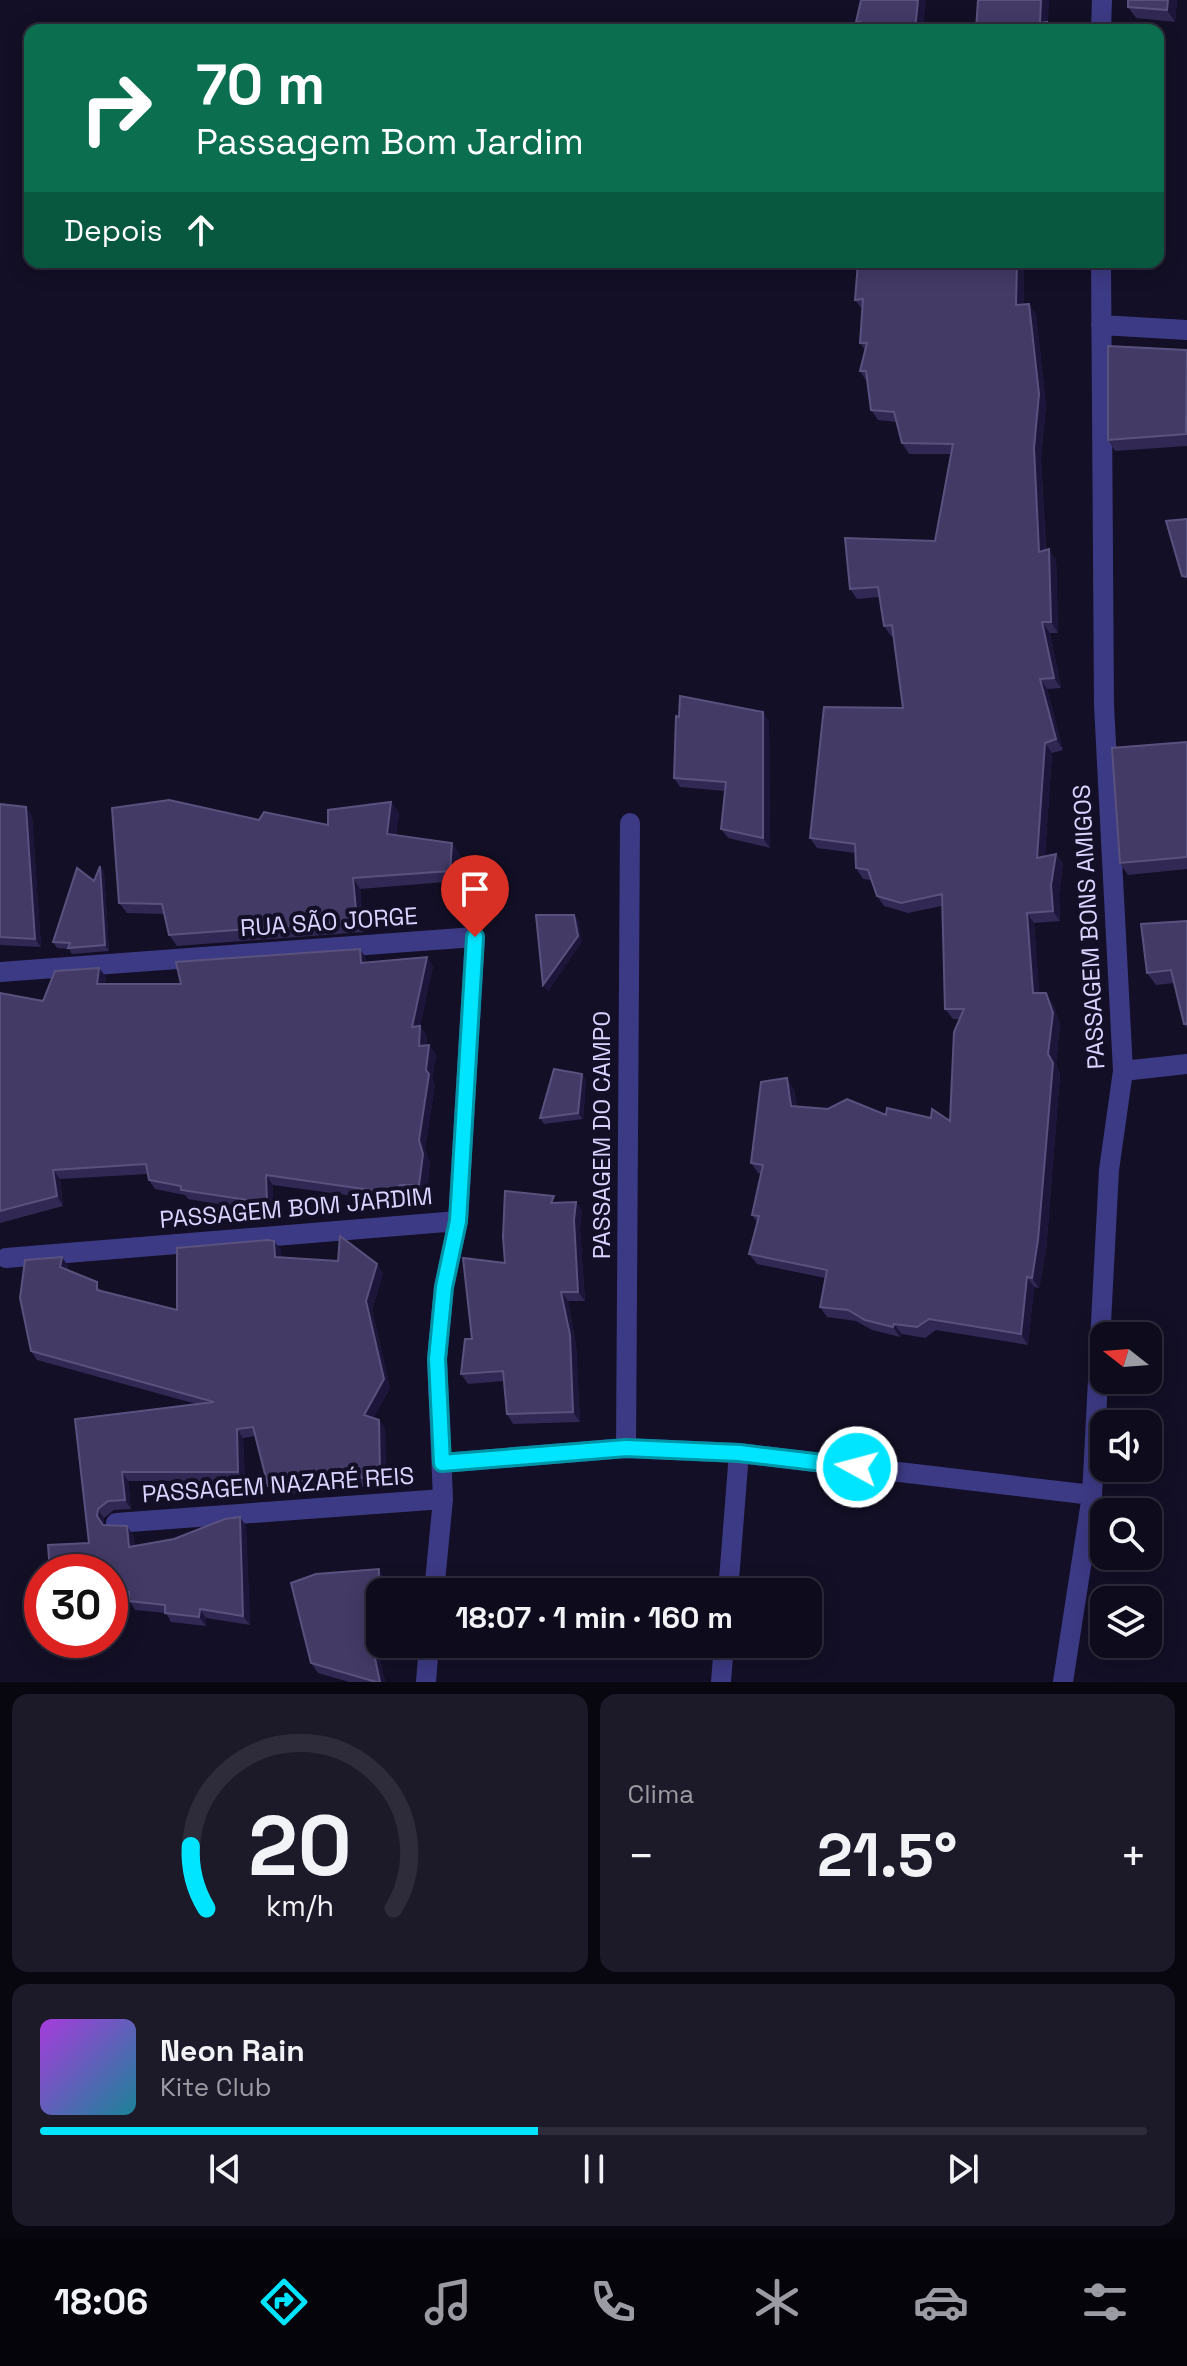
<!DOCTYPE html>
<html lang="pt">
<head>
<meta charset="utf-8">
<style>
  body { margin:0; font-family:"Space Grotesk",sans-serif; background:#1c1929; color:#f1f3f6; height:100vh; display:flex; flex-direction:column; font-size:30px; white-space:nowrap }
  * { box-sizing:border-box; margin:0 }
  p { font-size:26px; color:#9b9ba3 }
  .icon { flex:none; width:44px; height:44px; fill:none; stroke:currentColor; stroke-width:2; stroke-linecap:round; stroke-linejoin:round }
  .map { position:relative; height:1682px; overflow:hidden }
  .panel { display:flex; flex-direction:column; gap:12px; padding:12px; background:#08060f; flex:1 }
  .panel>* { flex:none }
  .banner { position:absolute; left:24px; top:24px; width:1140px; height:244px; border-radius:16px; box-shadow:0 4px 20px #0003,0 0 0 2px #2e2b3b; background:#0b6e4f; color:#fff; overflow:hidden }
  .needle { width:52px; rotate:287deg }
  .tools { position:absolute; left:1090px; top:1322px; display:grid; gap:16px }
  .tools a { display:grid; place-items:center; width:72px; height:72px; border-radius:16px; background:#0e0b1c; box-shadow:0 4px 20px #0003,0 0 0 2px #2e2b3b; font-size:40px }
  .speed { position:absolute; left:24px; top:1554px; display:flex; gap:16px; font-size:40px; font-weight:700; text-align:center }
  .speed>* { display:grid; place-content:center; width:104px; height:104px; border-radius:50%; background:#0e0b1c; box-shadow:0 4px 20px #0003,0 0 0 2px #2e2b3b; line-height:1 }
  .speed .limit { border:12px solid #d22; background:#fff; color:#111 }
  .pin { position:absolute; display:grid; place-items:center; width:68px; height:68px; color:#fff; margin:-82px -34px; border-radius:50% 50% 50% 0; rotate:-45deg; box-shadow:0 0 8px #0007 }
  .pin .icon { rotate:45deg }
  .me { position:absolute; width:88px; margin:-44px; rotate:277deg; stroke-linejoin:round; filter:drop-shadow(0 0 6px #0008) }
  .turn { display:flex; align-items:center; gap:28px; height:168px; padding:0 40px; font-size:36px }
  .turn .icon { width:104px; height:104px; stroke-width:2.5 }
  .turn b { display:block; font-size:56px; line-height:68px }
  .then { display:flex; align-items:center; height:76px; padding:0 40px; background:#0003; gap:16px; font-size:30px }
  .big { font-size:60px; font-weight:800; line-height:1.1 }
  .panel .widget { flex:1; display:flex; flex-direction:column; justify-content:center; gap:12px; min-width:0; padding:0 28px; border-radius:16px; background:#1c1929 }
  .panel .dial { align-items:center; gap:0 }
  .dial svg { height:208px; overflow:visible; fill:none; stroke:#2e2b3b; stroke-width:7; stroke-linecap:round; text-anchor:middle }
  .dial text { fill:#f1f3f6; stroke:none }
  .song { display:flex; align-items:center; gap:24px }
  .cover { width:96px; height:96px; border-radius:12px; background:linear-gradient(135deg,hsl(280 70% 55%),hsl(190 70% 35%)) }
  .played { height:8px; border-radius:4px; background:linear-gradient(90deg,#00e5ff 45%,#2e2b3b 45%) }
  .keys { display:flex; justify-content:space-around; direction:ltr }
  .heat { display:flex; justify-content:space-between; align-items:center; font-size:44px; direction:ltr }
  .panel .tiles { flex:1; display:grid; gap:12px; grid-template-columns:1fr 1fr }
  .widget:last-child { grid-column:span 2 }
  .trip { position:absolute; left:366px; top:1578px; width:456px; height:80px; border-radius:16px; background:#0e0b1c; box-shadow:0 4px 20px #0003,0 0 0 2px #2e2b3b; font-weight:800; line-height:80px; text-align:center }
  .menu { display:flex; height:128px; justify-content:space-around; align-items:center; background:#06040b; color:#9b9ba3 }
  .menu .icon { width:56px; height:56px }
  .menu .current { color:#00e5ff }
  .menu b { font-size:36px; color:#f1f3f6 }
  .map>svg:first-child { display:block }
  .lines { fill:none; stroke-linecap:round; stroke-linejoin:round }
  .street { stroke:#3d3a85; stroke-width:20 }
  .wall { fill:#312854 }
  .shaded-wall { fill:#1d163a }
  .building { fill:#433a66; stroke:#5a527e; stroke-width:2 }
  .route-casing { stroke:#0095a6; stroke-width:20 }
  .route { stroke:#00e5ff; stroke-width:14 }
  .labels { text-anchor:middle; stroke-width:8; stroke-linejoin:round; paint-order:stroke }
  .street-label { font-size:24px; fill:#d9d4ff; stroke:#130f26 }
</style>
</head>
<body>
<div class="map">
<svg width="1187" height="1682" viewBox="0 0 1187 1682">
  <rect width="100%" height="100%" fill="#130f26"/>
  <g class="lines">
    <path class="street" d="M1101,30L1102,0
      M1101,325L1187,330
      M0,972L475,937L458,1221L444,1287L437,1359L443,1499L434,1592
      M1123,1071L1187,1064
      M6,1258L458,1221
      M626,1448L630,823
      M442,1463L626,1448L739,1453L1092,1495
      M116,1523L443,1499
      M728,1592L739,1453
      M426,1682L429,1644
      M721,1682L724,1644
      M1063,1682L1092,1495L1109,1170L1123,1071L1104,705L1101,262"/>
  </g>
  <path class="wall" d="M1177,0L1175,22L1136,18L1128,7Z
    M1024,265V305L1029,304L1036,315L1046,405L1041,458L1046,550L1056,560L1058,633H1050L1061,688L1047,689L1063,750L1052,753L1045,856L1056,854L1063,864L1059,895L1060,921L1034,923L1039,993L1053,1004L1060,1024L1056,1064L1060,1074L1046,1251L1039,1288L1034,1287L1028,1345L936,1330L925,1338L902,1334L900,1337L872,1330L856,1321L827,1317L820,1307L825,1278L757,1264L749,1254L757,1222L752,1215L761,1174L758,1173L751,1163L794,1089L797,1106L886,1115L931,1118L950,1121L960,1019H953L945,1009L942,906L908,913L884,906L877,896L871,880L863,879L856,868L855,853L817,848L810,838L903,708L893,636H891L884,626L880,597L857,599L850,589L935,541L951,454H909L902,443L897,422L878,420L871,410L867,382L860,371L865,350L860,343L863,310L855,300Z
    M1187,350V446L1115,451L1108,440Z
    M763,712L769,722L770,848L728,838L721,829L725,791L680,787L674,778Z
    M1187,742V869L1128,875L1120,863Z
    M391,802L399,813L396,835L460,854L458,881L360,889L364,932L177,946L169,935L164,914L127,913L119,903Z
    M0,804L32,816L41,947L1,945L0,944Z
    M100,866L104,872L109,951L72,954L69,949L57,948L53,942L94,881Z
    M1187,921V1028L1184,1024L1174,983L1156,985L1147,973Z
    M366,958V962L433,966L420,1026L427,1036L426,1046L429,1045L436,1055L432,1079L435,1084L425,1149L430,1164L426,1195L406,1194L398,1202L273,1185V1213L188,1199L185,1195L155,1189L149,1180L148,1174L60,1179L63,1206L0,1223V993L43,1001L106,977L105,984H181Z
    M582,1074L586,1080L583,1119L544,1124L540,1118Z
    M576,1202L582,1211L580,1230L585,1301H568L576,1345L580,1422L513,1424L507,1414L504,1381L468,1384L461,1374L472,1339L505,1263L558,1203Z
    M281,1250V1258L383,1273L372,1310L390,1388L373,1418L385,1428L386,1485L274,1495L268,1486L255,1436L243,1438L245,1481H128L131,1509L114,1510L104,1518L103,1525L133,1535L135,1546L246,1526L250,1625L206,1618V1626L171,1622L166,1613L135,1610L129,1600L110,1596V1572L89,1543L75,1419L196,1404L37,1360L31,1351L62,1257L68,1266V1270L103,1291L177,1310Z
    M385,1579L380,1592V1644L379,1654L385,1682H349L318,1673L311,1663Z"/>
  <path class="shaded-wall" d="M918,0H926L923,30H915Z
    M1041,0H1049L1048,23L1053,30H1045L1040,23Z
    M1168,0H1177L1175,22L1167,10Z
    M1017,262H1022L1024,265V315L1016,305Z
    M1029,304L1036,315L1046,405L1041,458L1046,562L1039,552Z
    M1049,549L1056,560L1058,633L1051,622Z
    M1042,622L1050,633L1061,688L1054,678Z
    M1040,679L1047,689L1063,750L1056,739Z
    M763,712L769,722L770,848L763,838Z
    M1045,743L1052,753L1044,868L1037,858Z
    M391,802L399,813L395,844L387,834Z
    M26,807L32,816L41,947L35,939Z
    M452,843L460,854L458,881L450,871Z
    M1056,854L1063,864L1059,895L1060,921L1053,911L1051,885Z
    M100,866L104,872L109,951L105,945Z
    M353,878L360,889L364,932L357,921Z
    M1027,913L1034,923L1040,1004L1033,993Z
    M574,915L579,921L582,942L548,992L543,985Z
    M360,949L366,958L367,972L361,963Z
    M427,957L433,966L418,1036L412,1027Z
    M99,968L106,977L104,993L97,984Z
    M1046,993L1053,1004L1060,1024L1056,1064L1060,1074L1046,1251L1039,1288L1032,1278L1048,1054Z
    M420,1026L427,1036L425,1055L419,1046Z
    M429,1045L436,1055L432,1079L426,1070Z
    M429,1074L435,1084L425,1149L430,1164L426,1195L419,1185V1140Z
    M582,1074L586,1080L583,1119L578,1113Z
    M787,1078L794,1089L798,1116L791,1106Z
    M53,1170L60,1179L63,1206L57,1196Z
    M266,1175L273,1185V1213L267,1203Z
    M576,1202L582,1211L580,1230L585,1301L578,1292L574,1220Z
    M274,1241L281,1250V1266L275,1257Z
    M62,1257L68,1266L66,1276L60,1267Z
    M377,1264L383,1273L372,1310L390,1388L370,1424L364,1415L366,1301Z
    M1027,1277L1034,1287L1028,1345L1021,1334Z
    M561,1292L568,1301L576,1345L580,1422L573,1412Z
    M894,1324L902,1334L900,1337L893,1327Z
    M379,1420L385,1428L386,1485L380,1476Z
    M237,1429L243,1438L245,1481L238,1472Z
    M122,1472L128,1481L131,1509L125,1500Z
    M98,1509L104,1518L103,1525L97,1516Z
    M240,1517L246,1526L250,1625L243,1616Z
    M127,1526L133,1535L136,1556L129,1547Z
    M379,1569L385,1579V1592H380V1644L379,1654L385,1682H380L372,1644Z
    M200,1609L206,1618V1626L199,1617Z"/>
  <path class="building" d="M861,0H918L915,30H858L860,22H856Z
    M978,0H1041L1040,23L1047,22L1046,30H976Z
    M1128,0H1168L1167,10L1128,7Z
    M858,262H1017L1016,305L1029,304L1039,394L1034,448L1039,552L1049,549L1051,622H1042L1054,678L1040,679L1056,739L1045,743L1037,858L1056,854L1051,885L1053,911L1027,913L1033,993H1046L1053,1013L1048,1054L1053,1063L1038,1240L1032,1278L1027,1277L1021,1334L929,1319L917,1327L894,1324L893,1327L865,1320L848,1310L820,1307L827,1270L749,1254L759,1216L752,1215L763,1165L751,1163L761,1082L787,1078L791,1106L828,1109L847,1099L886,1115L887,1108L931,1118L932,1109L950,1121L954,1032L964,1009H945L942,894L901,903L877,896L868,870L856,868L855,844L810,838L824,707L903,708L892,625L884,626L878,587L850,589L845,538L935,541L953,444L902,443L894,412L871,410L866,371H860L867,343H860L863,299L855,300Z
    M1108,346L1187,350L1186,434L1108,440Z
    M1187,519V577L1182,576L1166,521Z
    M680,696L763,712V838L721,829L726,782L674,778L676,716L679,717Z
    M1187,742V857L1120,863L1112,748Z
    M169,800L259,820L264,812L328,825V810L391,802L387,834L452,843L450,871L353,878L357,921L169,935L162,904L119,903L112,808Z
    M0,804L26,807L35,939L0,937Z
    M100,866L105,945L68,948L70,943L53,942L77,868L94,881Z
    M536,915H574L578,936L543,985Z
    M1187,921V1024H1184L1171,970L1147,973L1141,924Z
    M360,949L361,963L427,957L412,1027L420,1026L419,1046L429,1045L426,1070L429,1074L419,1140L423,1154L419,1185H400L391,1193L266,1175L267,1203L181,1190V1186L149,1180L146,1164L53,1170L57,1196L0,1211V993L43,1001L55,971L99,968L97,984H181L176,962Z
    M554,1069L582,1074L578,1113L540,1118Z
    M505,1191L554,1196L551,1203L576,1202L574,1220L578,1292H561L570,1335L573,1412L507,1414L503,1371L461,1374L465,1339H472L463,1258L505,1263L503,1237Z
    M340,1236L377,1264L366,1301L384,1379L364,1415L379,1420L380,1476L268,1486L253,1427L237,1429L238,1472H122L125,1500L108,1501L98,1509L97,1516L103,1525L127,1526L129,1547L174,1539L225,1519L240,1517L243,1616L200,1609L199,1617L165,1613V1605L129,1601V1592L110,1588V1572H50L48,1545L89,1543L75,1419L214,1402L31,1351L20,1298L25,1260L62,1257L60,1267L97,1282V1290L177,1310V1248L268,1240L274,1241L275,1257L338,1261Z
    M379,1569L378,1605L372,1644L380,1682H376L311,1663L291,1583L316,1574Z"/>
  <g class="lines">
    <g class="route-casing">
      <path id="route" d="M475,937L458,1221L444,1287L437,1359L442,1463L626,1448L739,1453L857,1467"/>
    </g>
    <use href="#route" class="route"/>
  </g>
  <g class="labels">
    <g class="street-label">
      <text transform="translate(329 922) rotate(-4)" y="8">RUA SÃO JORGE</text>
      <text transform="translate(1089 927) rotate(-93)" y="8">PASSAGEM BONS AMIGOS</text>
      <text transform="translate(602 1135) rotate(-90)" y="8">PASSAGEM DO CAMPO</text>
      <text transform="translate(296 1208) rotate(-5)" y="8">PASSAGEM BOM JARDIM</text>
      <text transform="translate(278 1485) rotate(-4)" y="8">PASSAGEM NAZARÉ REIS</text>
    </g>
  </g>
</svg>
<div class="tools">
<a><svg class="needle" viewBox="-14 -14 28 28"><path d="M0-13l5 13h-10z" fill="#e53935"/><path d="M0 13l5-13h-10z" fill="#9b9ba3"/></svg></a>
<a><svg class="icon" aria-label="sound" viewBox="0 0 24 24"><path d="M4 9h4l5-4v14l-5-4H4zM17 9q2 3 0 6"/></svg></a>
<a><svg class="icon" aria-label="search" viewBox="0 0 24 24"><circle cx="10" cy="10" r="6"/><path d="M15 15l6 6"/></svg></a>
<a><svg class="icon" aria-label="layers" viewBox="0 0 24 24"><path d="M12 4l9 5-9 5-9-5zM3 14l9 5 9-5"/></svg></a>
</div>
<div class="speed"><div class="limit">30</div></div>
<div class="pin" style="left:475px;top:937px;background:#d93025"><svg class="icon" aria-label="arrive" viewBox="0 0 24 24"><path d="M6 21V4h12l-3 4 3 4H6"/></svg></div>
<svg class="me" style="left:857px;top:1467px" viewBox="-20 -20 40 40"><circle r="17" fill="#00e5ff" stroke="#fff" stroke-width="3"/><path d="M0-11L8 9 0 5-8 9z" fill="#fff"/></svg>
<div class="trip">18:07 · 1 min · 160 m</div>
<div class="banner">
<div class="turn"><svg class="icon" aria-label="right" viewBox="0 0 24 24"><path d="M7 20v-9h11M14 6l5 5-5 5"/></svg><div><b>70 m</b>Passagem Bom Jardim</div></div>
<div class="then">Depois<svg class="icon" aria-label="ahead" viewBox="0 0 24 24"><path d="M12 20V5M6 11l6-6 6 6"/></svg></div>
</div>
</div>
<section class="panel">
<div class="tiles">
<div class="widget dial"><svg viewBox="0 0 100 80">
<path d="M14 69A42 42 0 1 1 86 69"/>
<path d="M14 69A42 42 0 0 1 8 45" stroke="#00e5ff"/>
<text x="50" y="56" font-size="32" font-weight="700">20</text>
<text x="50" y="72" font-size="11">km/h</text>
</svg></div>
<div class="widget"><p>Clima</p>
<div class="heat"><a>−</a><b class="big">21.5°</b><a>+</a></div>
</div>
<div class="widget">
<div class="song"><i class="cover"></i><div><b>Neon Rain</b><p>Kite Club</p></div></div>
<div class="played"></div>
<div class="keys"><svg class="icon" aria-label="previous" viewBox="0 0 24 24"><path d="M18 5L8 12l10 7zM5 5v14"/></svg><svg class="icon" aria-label="pause" viewBox="0 0 24 24"><path d="M8 5v14M16 5v14"/></svg><svg class="icon" aria-label="next" viewBox="0 0 24 24"><path d="M6 5l10 7-10 7zM19 5v14"/></svg></div>
</div>
</div>
</section>
<nav class="menu">
<b>18:06</b>
<svg class="icon current" aria-label="directions" viewBox="0 0 24 24"><path d="M12 3l9 9-9 9-9-9zM9 14v-3h6M13 9l2 2-2 2"/></svg>
<svg class="icon" aria-label="music" viewBox="0 0 24 24"><path d="M9 18V5l10-2v13"/><circle cx="6" cy="18" r="3"/><circle cx="16" cy="16" r="3"/></svg>
<svg class="icon" aria-label="phone" viewBox="0 0 24 24"><path d="M5 4h4l2 5-3 2q2 4 5 5l2-3 5 2v4C11 20 4 13 5 4z"/></svg>
<svg class="icon" aria-label="climate" viewBox="0 0 24 24"><path d="M12 3v18M4 7l16 10M4 17L20 7"/></svg>
<svg class="icon" aria-label="car" viewBox="0 0 24 24"><path d="M5 17H2v-5l4-1 3-4h7l3 4 3 1v5h-3M9 17h6M6 11h13"/><circle cx="7" cy="17" r="2"/><circle cx="17" cy="17" r="2"/></svg>
<svg class="icon" aria-label="filters" viewBox="0 0 24 24"><path d="M4 7h16M4 17h16"/><circle cx="9" cy="7" r="2"/><circle cx="15" cy="17" r="2"/></svg>
</nav>
</body>
</html>
